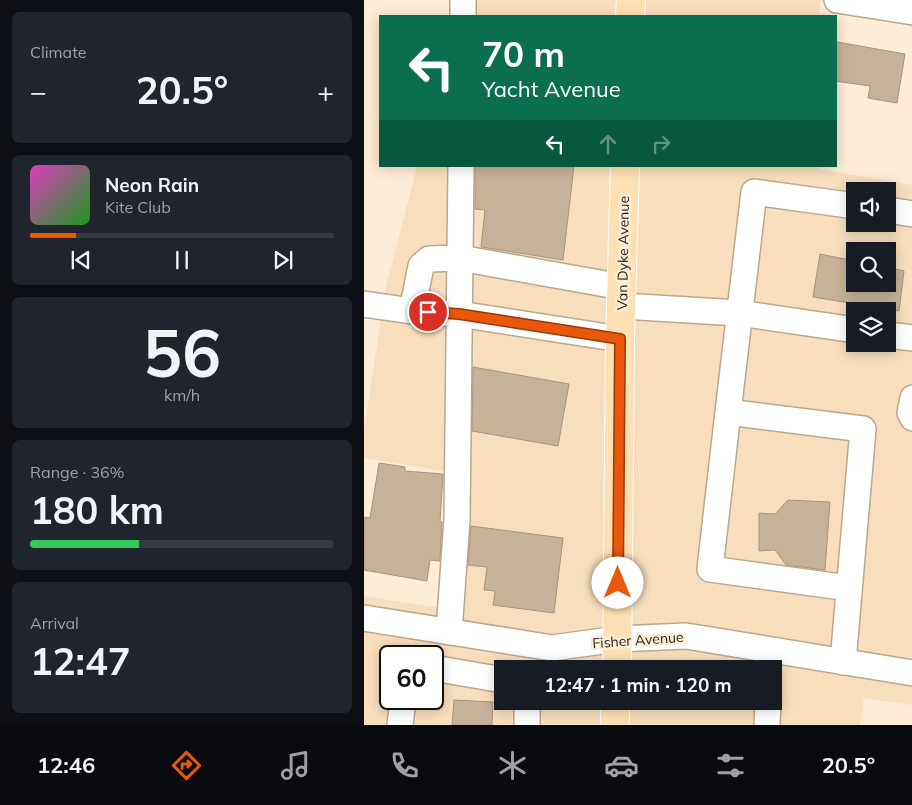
<!DOCTYPE html>
<html lang="en">
<head>
<meta charset="utf-8">
<style>
  body { margin:0; font-family:Mulish,sans-serif; background:#20242c; color:#f1f3f6; height:100vh; display:flex; flex-direction:column; font-size:19px; white-space:nowrap }
  * { box-sizing:border-box; margin:0 }
  p { font-size:16px; color:#9ea1a6 }
  .icon { flex:none; width:28px; height:28px; fill:none; stroke:currentColor; stroke-width:2; stroke-linecap:round; stroke-linejoin:round }
  .map { position:relative; flex:1; overflow:hidden }
  .sheet { display:flex; flex-direction:column; gap:12px; padding:12px; background:#0d0f14; width:364px }
  .sheet>* { flex:none }
  .top-card { position:absolute; left:15px; top:15px; width:458px; height:152px; border-radius:0px; box-shadow:0 2px 12px #0003; background:#0b6e4f; color:#fff; overflow:hidden }
  .fabs { position:absolute; left:482px; top:182px; display:grid; gap:10px }
  .fabs a { display:grid; place-items:center; width:50px; height:50px; border-radius:0px; background:#171b24; box-shadow:0 2px 12px #0003; font-size:25px }
  .speed { position:absolute; left:15px; top:645px; display:flex; gap:10px; font-size:25px; font-weight:700; text-align:center }
  .speed>* { display:grid; place-content:center; width:65px; height:65px; border-radius:50%; background:#171b24; box-shadow:0 2px 12px #0003; line-height:1 }
  .speed .limit { border:2px solid #111; border-radius:8px; background:#fff; color:#111 }
  .pin { position:absolute; display:grid; place-items:center; width:42px; height:42px; color:#fff; margin:-21px; border:2px solid #fff; border-radius:50%; box-shadow:0 1px 5px #0007 }
  .me { position:absolute; width:55px; margin:-28px; rotate:0deg; stroke-linejoin:round; filter:drop-shadow(0 0 4px #0008) }
  .turn { display:flex; align-items:center; gap:18px; height:105px; padding:0 20px; font-size:22px }
  .turn .icon { width:65px; height:65px; stroke-width:2.5 }
  .turn b { display:block; font-size:35px; line-height:42px }
  .lanes { display:flex; align-items:center; height:48px; padding:0 20px; background:#0003; justify-content:center; gap:25px; direction:ltr }
  .lanes .off { opacity:.35 }
  .big { font-size:38px; font-weight:700; line-height:1.1 }
  .sheet .tile { flex:1; display:flex; flex-direction:column; justify-content:center; gap:8px; min-width:0; padding:0 18px; border-radius:8px; background:#20242c }
  .sheet .dial { align-items:center; gap:0 }
  .dial b { font-size:65px; line-height:1 }
  .song { display:flex; align-items:center; gap:15px }
  .cover { width:60px; height:60px; border-radius:8px; background:linear-gradient(135deg,hsl(310 70% 55%),hsl(120 70% 35%)) }
  .played { height:5px; border-radius:2px; background:linear-gradient(90deg,#ea580c 15%,#363941 15%) }
  .keys { display:flex; justify-content:space-around; direction:ltr }
  .heat { display:flex; justify-content:space-between; align-items:center; font-size:28px; direction:ltr }
  .charge { height:8px; border-radius:4px; background:linear-gradient(90deg,#34c759 36%,#363941 0) }
  .trip { position:absolute; left:130px; top:660px; width:288px; height:50px; border-radius:0px; background:#171b24; box-shadow:0 2px 12px #0003; font-weight:700; line-height:50px; text-align:center }
  .tab-bar { display:flex; height:80px; justify-content:space-around; align-items:center; background:#090b0e; color:#9ea1a6 }
  .tab-bar .icon { width:35px; height:35px }
  .tab-bar .active { color:#ea580c }
  .tab-bar b { font-size:22px; color:#f1f3f6 }
  main { display:flex; flex:1; min-height:0 }
  .map>svg:first-child { display:block }
  .built { fill:#f8debc; fill-rule:evenodd }
  .building { fill:#c6b298; stroke:#a7947a }
  .lines { fill:none; stroke-linecap:round; stroke-linejoin:round }
  .minor-casing { stroke:#baa78c; stroke-width:28 }
  .major-casing { stroke:#fff; stroke-width:30 }
  .minor { stroke:#fff; stroke-width:25 }
  .major { stroke:#fee0b4; stroke-width:28 }
  .route-casing { stroke:#983908; stroke-width:12 }
  .route { stroke:#ea580c; stroke-width:9 }
  .labels { text-anchor:middle; stroke-width:5; stroke-linejoin:round; paint-order:stroke }
  .street-label { font-size:14px; fill:#261e14; stroke:#fdedd6 }
</style>
</head>
<body>
<main>
<section class="sheet">
<div class="tile"><p>Climate</p>
<div class="heat"><a>−</a><b class="big">20.5°</b><a>+</a></div>
</div>
<div class="tile">
<div class="song"><i class="cover"></i><div><b>Neon Rain</b><p>Kite Club</p></div></div>
<div class="played"></div>
<div class="keys"><svg class="icon" aria-label="previous" viewBox="0 0 24 24"><path d="M18 5L8 12l10 7zM5 5v14"/></svg><svg class="icon" aria-label="pause" viewBox="0 0 24 24"><path d="M8 5v14M16 5v14"/></svg><svg class="icon" aria-label="next" viewBox="0 0 24 24"><path d="M6 5l10 7-10 7zM19 5v14"/></svg></div>
</div>
<div class="tile dial"><b>56</b><p>km/h</p></div>
<div class="tile"><p>Range · 36%</p><b class="big">180 km</b><div class="charge"></div></div>
<div class="tile"><p>Arrival</p><b class="big">12:47</b></div>
</section>
<div class="map">
<svg width="549" height="725" viewBox="0 0 549 725">
  <rect width="100%" height="100%" fill="#fdedd6"/>
  <path class="built" d="M86,0H456L455,16H85Z
    M53,166H453L454,169L548,185V705L500,698L496,725H0V596L77,608L85,472L0,458V430L22,287ZM491,191H524V224H491ZM491,251H524V284H491ZM491,311H524V344H491ZM26,656H69V699H26ZM139,669H409V701H139Z"/>
  <path class="building" d="M473,42L541,54L533,103L504,98L506,86L471,81V52Z
    M111,166H210L199,260L117,247L121,210L111,209Z
    M456,254L491,261V284H524V267L540,271L535,311L449,297Z
    M109,367L205,384L194,446L108,431Z
    M15,463L41,467V471L79,474L76,522H78L76,561L66,560L63,581L0,570V517L6,518Z
    M424,500L466,502L461,570L422,565L411,550L395,551V513L411,514Z
    M107,526L199,538L190,613L129,605L131,591L120,590L123,567L104,565Z
    M90,700L129,702L128,725H88Z"/>
  <g class="lines">
    <g class="minor-casing">
      <path id="minor" d="M473,0L549,12
        M99,16V0
        M524,210L549,214
        M0,304L48,311L95,314L256,339
        M258,306L375,313L491,330
        M48,311L57,266L65,259L96,258L258,287
        M524,335L549,338
        M549,398L546,413L549,418
        M364,412L346,569L485,588
        M0,618L188,648L254,639L322,636L549,673
        M85,632L93,519L97,166
        M479,662L499,429L364,412L390,192L491,206
        M69,668L139,680
        M36,725L39,699
        M163,725V701
        M403,725L404,701"/>
    </g>
    <g class="major-casing">
      <path id="major" d="M266,16L267,0
        M253,669L256,339L261,166
        M251,725V701"/>
    </g>
    <use href="#minor" class="minor"/>
    <use href="#major" class="major"/>
  </g>
  <g class="lines">
    <g class="route-casing">
      <path id="route" d="M64,312L95,314L256,339L254,583"/>
    </g>
    <use href="#route" class="route"/>
  </g>
  <g class="labels">
    <g class="street-label">
      <text transform="translate(259 253) rotate(-89)" y="5">Van Dyke Avenue</text>
      <text transform="translate(274 640) rotate(-4)" y="5">Fisher Avenue</text>
    </g>
  </g>
</svg>
<div class="fabs">
<a><svg class="icon" aria-label="sound" viewBox="0 0 24 24"><path d="M4 9h4l5-4v14l-5-4H4zM17 9q2 3 0 6"/></svg></a>
<a><svg class="icon" aria-label="search" viewBox="0 0 24 24"><circle cx="10" cy="10" r="6"/><path d="M15 15l6 6"/></svg></a>
<a><svg class="icon" aria-label="layers" viewBox="0 0 24 24"><path d="M12 4l9 5-9 5-9-5zM3 14l9 5 9-5"/></svg></a>
</div>
<div class="speed"><div class="limit">60</div></div>
<div class="pin" style="left:64px;top:312px;background:#d93025"><svg class="icon" aria-label="arrive" viewBox="0 0 24 24"><path d="M6 21V4h12l-3 4 3 4H6"/></svg></div>
<svg class="me" style="left:254px;top:583px" viewBox="-20 -20 40 40"><circle r="19" fill="#fff"/><path d="M0-13L10 11 0 6-10 11z" fill="#ea580c"/></svg>
<div class="trip">12:47 · 1 min · 120 m</div>
<div class="top-card">
<div class="turn"><svg class="icon" aria-label="left" viewBox="0 0 24 24"><path d="M17 20v-9H6M10 6l-5 5 5 5"/></svg><div><b>70 m</b>Yacht Avenue</div></div>
<div class="lanes"><svg class="icon" aria-label="left" viewBox="0 0 24 24"><path d="M17 20v-9H6M10 6l-5 5 5 5"/></svg><svg class="icon off" aria-label="ahead" viewBox="0 0 24 24"><path d="M12 20V5M6 11l6-6 6 6"/></svg><svg class="icon off" aria-label="right" viewBox="0 0 24 24"><path d="M7 20v-9h11M14 6l5 5-5 5"/></svg></div>
</div>
</div>
</main>
<nav class="tab-bar">
<b>12:46</b>
<svg class="icon active" aria-label="directions" viewBox="0 0 24 24"><path d="M12 3l9 9-9 9-9-9zM9 14v-3h6M13 9l2 2-2 2"/></svg>
<svg class="icon" aria-label="music" viewBox="0 0 24 24"><path d="M9 18V5l10-2v13"/><circle cx="6" cy="18" r="3"/><circle cx="16" cy="16" r="3"/></svg>
<svg class="icon" aria-label="phone" viewBox="0 0 24 24"><path d="M5 4h4l2 5-3 2q2 4 5 5l2-3 5 2v4C11 20 4 13 5 4z"/></svg>
<svg class="icon" aria-label="climate" viewBox="0 0 24 24"><path d="M12 3v18M4 7l16 10M4 17L20 7"/></svg>
<svg class="icon" aria-label="car" viewBox="0 0 24 24"><path d="M5 17H2v-5l4-1 3-4h7l3 4 3 1v5h-3M9 17h6M6 11h13"/><circle cx="7" cy="17" r="2"/><circle cx="17" cy="17" r="2"/></svg>
<svg class="icon" aria-label="filters" viewBox="0 0 24 24"><path d="M4 7h16M4 17h16"/><circle cx="9" cy="7" r="2"/><circle cx="15" cy="17" r="2"/></svg>
<b>20.5°</b>
</nav>
</body>
</html>
